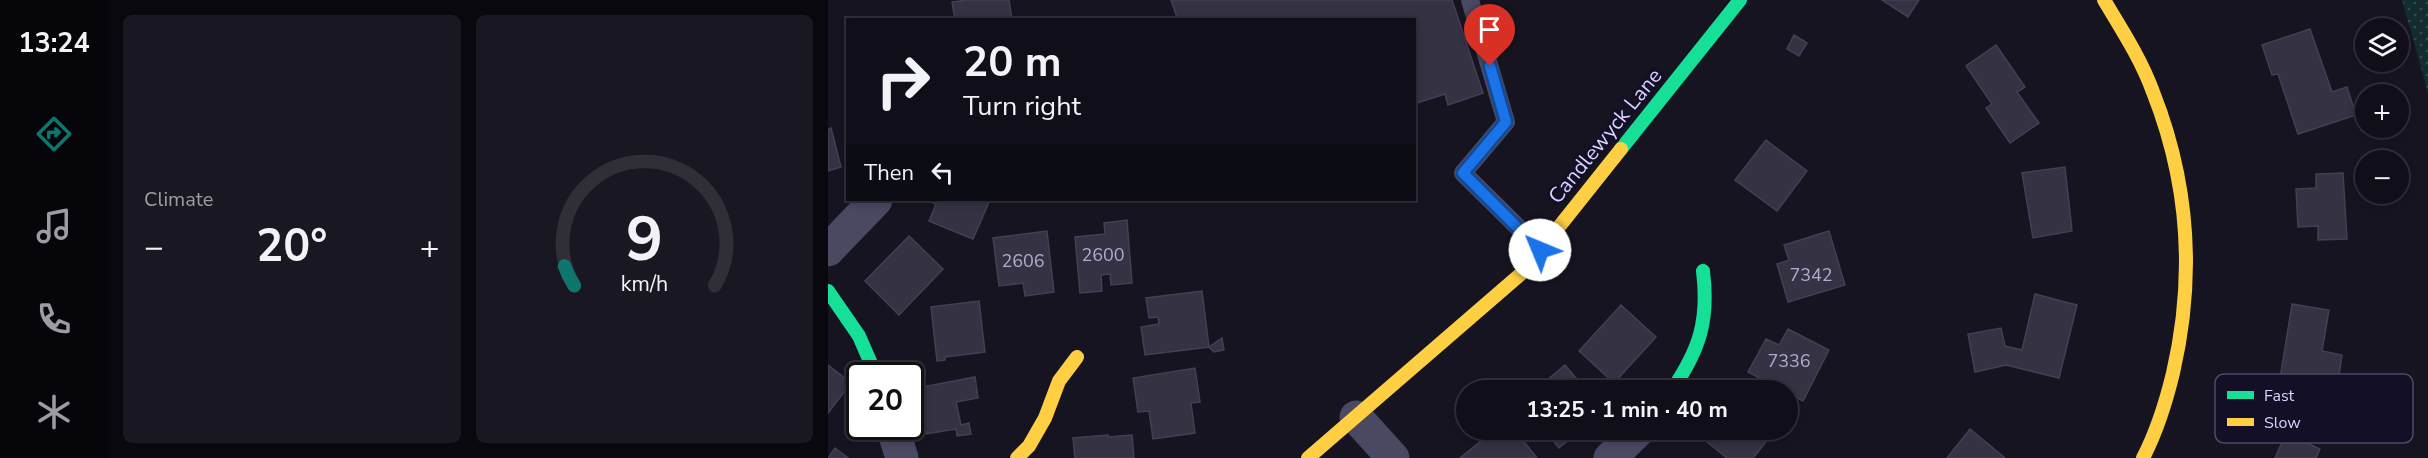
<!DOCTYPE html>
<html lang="en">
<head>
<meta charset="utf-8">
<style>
  body { margin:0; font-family:"Nunito Sans",sans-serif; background:#191822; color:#f1f3f6; height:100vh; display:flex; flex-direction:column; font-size:22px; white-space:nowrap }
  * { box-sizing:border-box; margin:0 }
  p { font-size:20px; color:#9c9ca2 }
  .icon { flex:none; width:33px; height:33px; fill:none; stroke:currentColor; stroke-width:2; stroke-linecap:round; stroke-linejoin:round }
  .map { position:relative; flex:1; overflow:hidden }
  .sheet { display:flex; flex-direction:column; gap:15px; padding:15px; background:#09080e; width:720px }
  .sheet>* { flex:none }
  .hud { position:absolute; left:18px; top:18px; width:570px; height:183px; border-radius:0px; box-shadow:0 3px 9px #0003,0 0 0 2px #302f38; background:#100f19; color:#f1f3f6; overflow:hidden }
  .tools { position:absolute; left:1527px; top:18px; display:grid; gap:12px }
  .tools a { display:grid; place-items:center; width:54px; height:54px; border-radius:50%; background:#100f19; box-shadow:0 3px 9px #0003,0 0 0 2px #302f38; font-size:30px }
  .speed { position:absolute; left:18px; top:362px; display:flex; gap:12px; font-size:30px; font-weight:700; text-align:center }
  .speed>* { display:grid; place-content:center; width:78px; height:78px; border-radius:50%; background:#100f19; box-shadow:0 3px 9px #0003,0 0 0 2px #302f38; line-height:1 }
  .speed .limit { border:3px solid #111; border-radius:9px; background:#fff; color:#111 }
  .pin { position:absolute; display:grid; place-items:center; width:51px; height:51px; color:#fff; margin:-62px -26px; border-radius:50% 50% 50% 0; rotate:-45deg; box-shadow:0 0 6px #0007 }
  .pin .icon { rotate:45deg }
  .me { position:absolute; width:66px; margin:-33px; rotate:315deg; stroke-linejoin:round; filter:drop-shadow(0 0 4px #0008) }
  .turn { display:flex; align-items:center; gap:21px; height:126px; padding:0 18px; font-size:27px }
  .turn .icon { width:78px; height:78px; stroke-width:2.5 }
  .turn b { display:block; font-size:42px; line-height:51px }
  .then { display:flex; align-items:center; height:57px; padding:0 18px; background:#0003; gap:12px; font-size:22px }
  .big { font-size:45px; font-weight:700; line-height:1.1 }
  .sheet .card { flex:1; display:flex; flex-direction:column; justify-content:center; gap:9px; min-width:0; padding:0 21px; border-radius:9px; background:#191822 }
  .sheet .dial { align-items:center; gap:0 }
  .dial svg { height:156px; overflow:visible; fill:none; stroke:#302f38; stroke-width:7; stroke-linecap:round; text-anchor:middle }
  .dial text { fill:#f1f3f6; stroke:none }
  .heat { display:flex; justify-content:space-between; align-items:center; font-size:33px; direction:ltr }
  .sheet .tiles { flex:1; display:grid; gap:15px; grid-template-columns:repeat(2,1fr) }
  .trip { position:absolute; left:628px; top:380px; width:342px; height:60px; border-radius:30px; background:#100f19; box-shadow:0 3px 9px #0003,0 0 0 2px #302f38; font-weight:700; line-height:60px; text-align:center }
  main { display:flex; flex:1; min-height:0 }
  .menu { display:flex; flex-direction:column; width:108px; justify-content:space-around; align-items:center; background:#06060a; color:#9c9ca2 }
  .menu .icon { width:42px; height:42px }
  .menu .selected { color:#0f766e }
  .menu b { font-size:27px; color:#f1f3f6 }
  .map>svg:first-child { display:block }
  .green { fill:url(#green-dots) }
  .building { fill:#343243; stroke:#433f54; stroke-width:1.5 }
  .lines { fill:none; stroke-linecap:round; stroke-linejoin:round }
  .lane { stroke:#4a4962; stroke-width:18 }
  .street { stroke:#4a4962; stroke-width:33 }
  .fast { stroke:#16e098; stroke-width:14 }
  .slow { stroke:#ffcf43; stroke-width:14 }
  .route-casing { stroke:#114b97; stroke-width:15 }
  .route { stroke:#1a73e8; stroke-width:10 }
  .labels { text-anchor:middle; stroke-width:6; stroke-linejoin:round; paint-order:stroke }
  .number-label { font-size:18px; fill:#b0acd0 }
  .street-label { font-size:21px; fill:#d9d4ff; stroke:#130f26 }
  .key { fill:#130f26; stroke:#4e4a67; stroke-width:1.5 }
  .key-label { font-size:16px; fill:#d9d4ff }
</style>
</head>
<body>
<main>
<nav class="menu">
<b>13:24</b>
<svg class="icon selected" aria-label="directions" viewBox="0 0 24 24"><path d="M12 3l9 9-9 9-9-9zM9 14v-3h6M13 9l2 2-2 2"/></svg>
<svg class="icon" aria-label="music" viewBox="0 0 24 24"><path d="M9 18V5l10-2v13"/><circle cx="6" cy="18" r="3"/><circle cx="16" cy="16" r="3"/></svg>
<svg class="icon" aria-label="phone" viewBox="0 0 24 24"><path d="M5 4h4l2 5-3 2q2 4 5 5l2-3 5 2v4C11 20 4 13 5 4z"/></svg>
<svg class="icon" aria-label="climate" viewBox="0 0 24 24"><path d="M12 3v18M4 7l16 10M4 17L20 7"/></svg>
</nav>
<section class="sheet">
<div class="tiles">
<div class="card"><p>Climate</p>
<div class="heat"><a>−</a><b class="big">20°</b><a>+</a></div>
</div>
<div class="card dial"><svg viewBox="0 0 100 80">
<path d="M14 69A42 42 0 1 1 86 69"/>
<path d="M14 69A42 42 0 0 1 9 59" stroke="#0f766e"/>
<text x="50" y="56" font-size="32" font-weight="700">9</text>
<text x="50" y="72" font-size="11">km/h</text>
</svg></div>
</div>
</section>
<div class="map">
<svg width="1600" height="458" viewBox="0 0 1600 458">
  <defs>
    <pattern id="green-dots" width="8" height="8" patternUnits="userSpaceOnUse" patternTransform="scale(1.5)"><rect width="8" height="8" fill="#132c2d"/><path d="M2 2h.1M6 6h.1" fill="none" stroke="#354a4c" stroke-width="1.8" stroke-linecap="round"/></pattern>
  </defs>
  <rect width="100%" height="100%" fill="#161421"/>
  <path class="green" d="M1574,0H1600V93Z"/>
  <path class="building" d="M139,0H181L184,20H127L124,2Z
    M343,0H624L655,93L620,105L617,94L586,104V20H350Z
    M1054,0H1091L1080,17Z
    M1482,29L1504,92L1519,87L1528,115L1470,134L1450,74L1444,75L1434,45Z
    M966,35L979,43L971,56L959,49Z
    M1168,45L1197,87L1189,92L1211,123L1182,143L1158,108L1164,104L1138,66Z
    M3,128L13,167L0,171V129Z
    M938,140L979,171L949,211L907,180Z
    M1237,167L1244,231L1205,238L1194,173Z
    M1515,173L1519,239L1490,240V226L1470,227L1468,189L1488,188V174Z
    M97,200H162L145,239L101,221L108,204Z
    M299,220L304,283L283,285L282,274L273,275L274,291L252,293L247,237L277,234L276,223Z
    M219,231L226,292L197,296L195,283L171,286L165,238Z
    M1001,231L1017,285L960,302L949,264L961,260L956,245Z
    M81,236L115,269L71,315L37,281Z
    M374,291L381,347L317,355L313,327L331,324L330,317L321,318L318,298Z
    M1207,294L1249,305L1231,378L1178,365L1147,372L1140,334L1173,328L1177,346L1194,350Z
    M151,301L157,352L117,357V360L109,361L103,307Z
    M1464,304L1501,310L1494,351L1514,355L1509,389L1526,392L1521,423L1456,412L1461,380L1452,379Z
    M793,305L828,337L786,383L751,351Z
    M960,329L1001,350L975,401L960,393V390H954L920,372L938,339L951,345Z
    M394,338L396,350L386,352L381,347Z
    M0,365L23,383L0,413Z
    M737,365L758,390H707Z
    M367,368L372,402L363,403L367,433L325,439L321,411L310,412L305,378Z
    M147,377L150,398L128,402L133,425L141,423L143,434L129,436L128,429L98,434L89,388Z
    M668,429H686L709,458H632Z
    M715,429H754L731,448Z
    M873,429H948L925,458H899L869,434Z
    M1142,429L1177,458H1119Z
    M1458,433L1492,449L1488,458H1447Z
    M280,435V437L304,435L306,458H247L245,438Z
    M7,448L20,458H0Z"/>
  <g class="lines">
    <path class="lane" d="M642,0L678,122L635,173L713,250"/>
    <path class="street" d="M0,250L48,200
      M528,417L565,458
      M64,426L74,458
      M782,458L812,429"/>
    <path class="fast" d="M793,149L912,0
      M0,291L31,336L48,375
      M844,390C872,349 881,320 875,271"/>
    <path class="slow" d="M1276,0C1294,30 1313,59 1325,92C1361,183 1367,278 1345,373C1338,402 1329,431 1315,458
      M189,458L201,446L217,418L231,381L249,357
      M480,458L695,272L793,149"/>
  </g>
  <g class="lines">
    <g class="route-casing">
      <path id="route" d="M662,66L678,122L635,173L712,250"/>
    </g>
    <use href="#route" class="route"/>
  </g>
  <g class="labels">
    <g class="number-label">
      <text x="275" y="261">2600</text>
      <text x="195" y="267">2606</text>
      <text x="983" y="281">7342</text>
      <text x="961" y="367">7336</text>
    </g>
    <g class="street-label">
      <text transform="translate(777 136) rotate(-51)" y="7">Candlewyck Lane</text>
    </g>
  </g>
  <rect x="1387" y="374" width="198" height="69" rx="9" class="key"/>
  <rect x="1399" y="391" width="27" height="8" fill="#16e098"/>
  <rect x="1399" y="418" width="27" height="8" fill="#ffcf43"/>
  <g class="key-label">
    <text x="1436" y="401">Fast</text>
    <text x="1436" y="428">Slow</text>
  </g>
</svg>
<div class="tools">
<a><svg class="icon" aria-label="layers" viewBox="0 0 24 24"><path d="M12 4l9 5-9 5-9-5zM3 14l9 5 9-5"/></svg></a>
<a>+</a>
<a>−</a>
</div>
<div class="speed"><div class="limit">20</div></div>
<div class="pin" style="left:662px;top:66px;background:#d93025"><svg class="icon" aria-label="arrive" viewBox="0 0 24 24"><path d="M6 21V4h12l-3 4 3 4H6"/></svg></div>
<svg class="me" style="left:712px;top:250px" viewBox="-20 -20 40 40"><circle r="19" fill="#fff"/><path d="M0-13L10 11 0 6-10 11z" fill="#1a73e8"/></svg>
<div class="trip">13:25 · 1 min · 40 m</div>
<div class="hud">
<div class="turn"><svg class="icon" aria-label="right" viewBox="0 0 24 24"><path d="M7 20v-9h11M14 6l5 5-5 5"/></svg><div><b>20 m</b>Turn right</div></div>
<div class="then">Then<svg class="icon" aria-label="left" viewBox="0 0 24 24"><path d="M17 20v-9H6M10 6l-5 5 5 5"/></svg></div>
</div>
</div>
</main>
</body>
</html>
